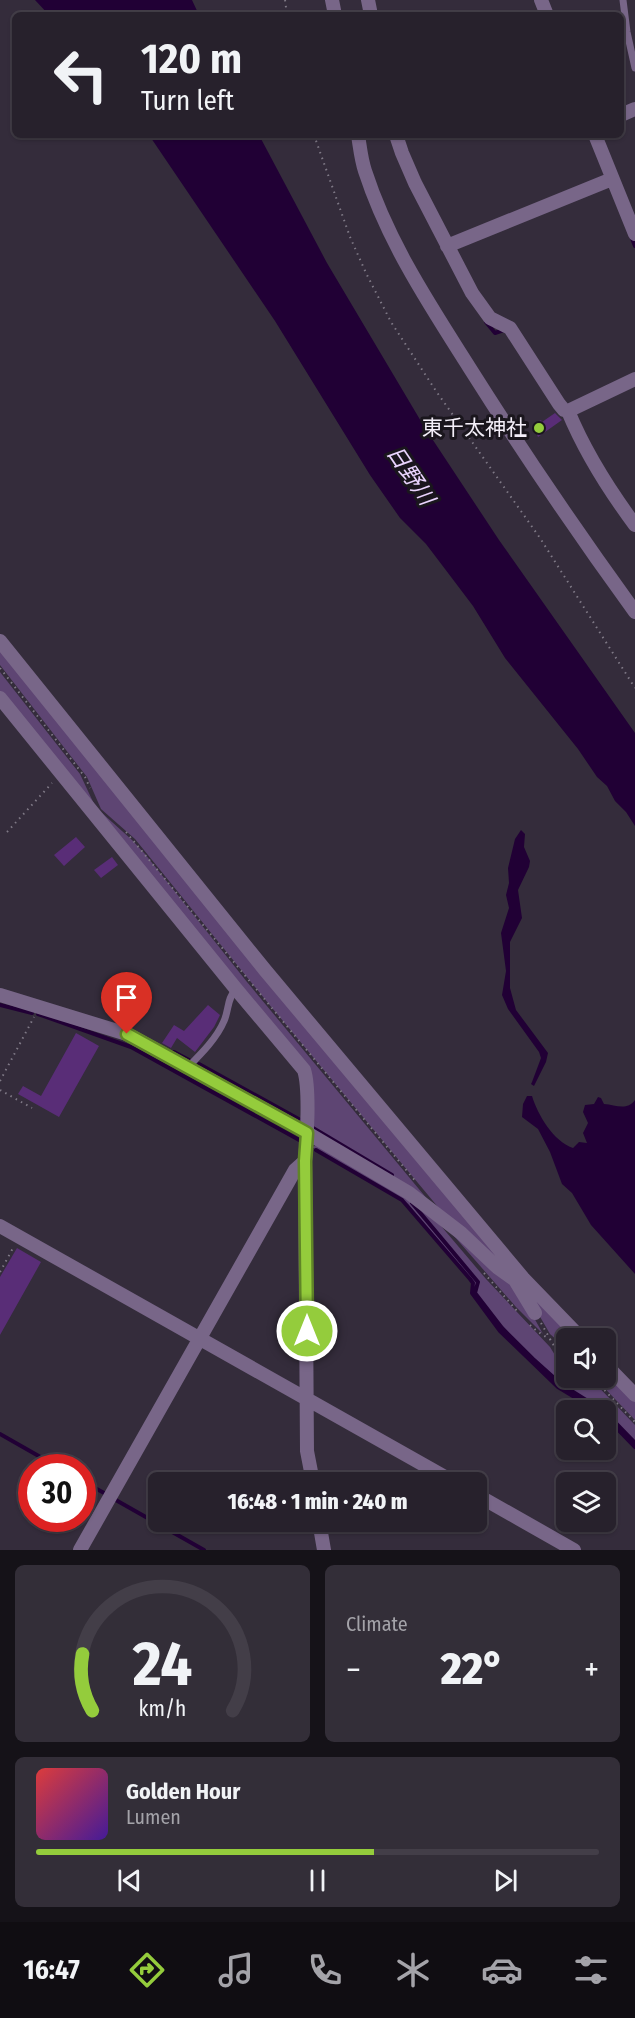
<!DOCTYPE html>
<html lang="en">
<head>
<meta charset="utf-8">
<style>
  body { margin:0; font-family:"Fira Sans Condensed","Noto Sans JP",sans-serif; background:#332e38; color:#f1f3f6; height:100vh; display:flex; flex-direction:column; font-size:22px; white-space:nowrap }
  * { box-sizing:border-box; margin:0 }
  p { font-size:20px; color:#a4a3a9 }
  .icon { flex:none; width:33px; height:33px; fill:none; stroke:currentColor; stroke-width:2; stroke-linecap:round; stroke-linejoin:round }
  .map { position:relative; height:1550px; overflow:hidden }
  .panel { display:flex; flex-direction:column; gap:15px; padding:15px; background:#151218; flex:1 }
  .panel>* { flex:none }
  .guide { position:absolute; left:12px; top:12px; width:612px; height:126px; border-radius:9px; box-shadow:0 2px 4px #0004,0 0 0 2px #433e48; background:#27212c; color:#f1f3f6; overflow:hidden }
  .fabs { position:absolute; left:556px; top:1328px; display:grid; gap:12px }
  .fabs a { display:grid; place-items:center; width:60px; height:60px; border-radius:9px; background:#27212c; box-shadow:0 2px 4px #0004,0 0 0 2px #433e48; font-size:30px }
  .speed { position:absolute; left:18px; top:1454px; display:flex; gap:12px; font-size:30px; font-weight:700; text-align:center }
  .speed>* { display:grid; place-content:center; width:78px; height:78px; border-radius:50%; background:#27212c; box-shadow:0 2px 4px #0004,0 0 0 2px #433e48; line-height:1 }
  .speed .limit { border:9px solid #d22; background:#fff; color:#111 }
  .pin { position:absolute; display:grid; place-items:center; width:51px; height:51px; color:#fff; margin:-62px -26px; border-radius:50% 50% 50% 0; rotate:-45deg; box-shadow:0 0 6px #0007 }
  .pin .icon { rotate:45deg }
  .me { position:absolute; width:66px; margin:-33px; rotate:0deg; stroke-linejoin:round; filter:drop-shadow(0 0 4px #0008) }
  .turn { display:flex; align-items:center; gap:21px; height:126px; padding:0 30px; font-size:27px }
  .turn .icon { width:78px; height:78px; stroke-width:2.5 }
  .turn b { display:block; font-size:42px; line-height:51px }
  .big { font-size:45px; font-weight:800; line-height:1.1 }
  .panel .widget { flex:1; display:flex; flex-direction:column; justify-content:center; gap:9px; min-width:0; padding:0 21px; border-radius:9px; background:#332e38 }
  .panel .dial { align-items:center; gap:0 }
  .dial svg { height:156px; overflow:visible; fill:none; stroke:#433e48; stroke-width:7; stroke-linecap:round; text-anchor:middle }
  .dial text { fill:#f1f3f6; stroke:none }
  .song { display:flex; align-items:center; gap:18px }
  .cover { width:72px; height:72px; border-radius:9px; background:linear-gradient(135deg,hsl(0 70% 55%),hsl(260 70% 35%)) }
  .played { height:6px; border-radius:3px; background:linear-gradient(90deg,#94cc3c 60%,#433e48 60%) }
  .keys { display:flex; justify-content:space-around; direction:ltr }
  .heat { display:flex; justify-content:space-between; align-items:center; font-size:33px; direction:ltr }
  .panel .tiles { flex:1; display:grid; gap:15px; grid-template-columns:1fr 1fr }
  .widget:last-child { grid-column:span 2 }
  .trip { position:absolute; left:148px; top:1472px; width:339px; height:60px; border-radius:9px; background:#27212c; box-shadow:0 2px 4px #0004,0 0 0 2px #433e48; font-weight:800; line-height:60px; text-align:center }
  .tabs { display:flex; height:96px; justify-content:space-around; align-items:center; background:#100d12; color:#a4a3a9 }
  .tabs .icon { width:42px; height:42px }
  .tabs .selected { color:#94cc3c }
  .tabs b { font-size:27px; color:#f1f3f6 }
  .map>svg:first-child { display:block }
  .green { fill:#5e4573 }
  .water { fill:#210035 }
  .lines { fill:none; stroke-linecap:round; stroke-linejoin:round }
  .stream { stroke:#210035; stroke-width:4 }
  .building { fill:#592d77 }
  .path { stroke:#7f7986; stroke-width:2; stroke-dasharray:1.5 4.5; stroke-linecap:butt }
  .service { stroke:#786688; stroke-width:7 }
  .minor { stroke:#786688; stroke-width:14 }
  .route-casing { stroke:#608527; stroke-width:15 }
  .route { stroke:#94cc3c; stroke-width:10 }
  .poi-dot { fill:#94cc3c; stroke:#1a161d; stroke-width:2 }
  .labels { text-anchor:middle; stroke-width:6; stroke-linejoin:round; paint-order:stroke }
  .poi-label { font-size:21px; fill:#f4eff9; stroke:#1a161d; text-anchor:end }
  .water-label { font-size:22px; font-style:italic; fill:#ead4fe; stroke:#1a161d }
</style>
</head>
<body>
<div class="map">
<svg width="635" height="1550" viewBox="0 0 635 1550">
  <rect width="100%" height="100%" fill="#342c3b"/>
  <path class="green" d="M0,644L509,1270L443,1213L268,1003L135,839L101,809L87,777L0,665Z
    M0,672L80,774L95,806L0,695Z
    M102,813L132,840L145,854L247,982L428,1200L313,1132L308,1076L101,814Z
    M317,1145L430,1213L486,1279L550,1347L558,1360L563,1357L554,1344L567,1354V1377H589L635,1425V1446L606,1416V1410C572,1410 491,1326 475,1295C471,1289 474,1284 470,1278L408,1204L312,1147Z
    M447,1228L521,1294L543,1334L516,1307Z
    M524,1289L575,1338H567V1349L550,1334Z
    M606,1370L635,1401V1420L594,1377H606Z"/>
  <path class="water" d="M35,0H192L199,15H49Z
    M149,135H259L327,263L425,428L499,540L635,733V826L626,812L615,801L607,786L597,777L578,749L505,658L473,606L445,569L426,544L400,518L370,475L275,321Z
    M521,830L525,834L524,847L530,861L529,867L518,890L522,918L510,942V988L516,1010L548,1053L546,1062L534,1086L531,1084L532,1082L541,1058L539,1052L508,1009L502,995L506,971L501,933L509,908L506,895L509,883L508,868L515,839Z
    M527,1096H532C538,1115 553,1141 573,1148L579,1142L587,1143L583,1133L588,1123L583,1112L585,1105L594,1104L598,1097L601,1098L604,1104C616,1105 627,1111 635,1100V1274L591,1225L572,1193L562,1184L550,1152L538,1129L522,1117L523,1104Z"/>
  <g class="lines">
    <path class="stream" d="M631,236L635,246
      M486,322L495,333L504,330
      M0,1005L32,1013
      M38,1014L131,1047L301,1141
      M174,1052L189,1060
      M199,1064L304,1122
      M313,1128L392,1175
      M316,1150L402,1200L470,1279L473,1283L472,1293L500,1331L558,1387L596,1410
      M412,1203L478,1282L475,1293L502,1328L533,1359L562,1385L602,1410
      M606,1413L635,1443
      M606,1417L635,1447
      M0,1434L58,1467
      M82,1481L106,1494
      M114,1499L204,1550"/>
  </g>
  <path class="building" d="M555,413L562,420L538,437L533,425L541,420L542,422Z
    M76,837L85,847L64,866L54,855Z
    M112,857L118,865L101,878L94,870Z
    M208,1005L220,1015L214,1027L195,1052L177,1038L171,1048L162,1043L174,1025L184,1031Z
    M76,1033L99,1046L59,1117L18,1094L23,1086L41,1096Z
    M17,1248L41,1262L0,1335V1277Z"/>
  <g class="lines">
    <path class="path" d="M285,0L287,15
      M314,135L350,237L366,273L391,322L436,391L540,538L635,688
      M0,668L85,777L90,788
      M7,832L52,783
      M126,832L417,1183
      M0,1081L34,1017
      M0,1090L32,1108
      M0,1272L13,1248
      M484,1273L518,1312
      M541,1323L561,1358
      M530,1325C541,1336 556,1341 567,1352
      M592,1377L635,1422"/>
    <path class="service" d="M623,0L627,32L635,68
      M188,1067C201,1054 217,1038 224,1021C229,1010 227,998 236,989"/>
    <path class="minor" d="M332,0L335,15
      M368,0L371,15
      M541,0L547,15
      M621,115L635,109
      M358,135C360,147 361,159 365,171C388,242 429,304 469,367C522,451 577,532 635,612
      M396,135L402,153L415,183L472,293L490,318L510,328L559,404L564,410L568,411C585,452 609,490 635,525
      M595,135L635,234
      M447,246L612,179
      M568,411L635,379
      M0,641L265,970L523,1278L581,1338
      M0,698L236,989L304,1070C310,1088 307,1140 305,1161L307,1451L313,1482
      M0,995L127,1034L309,1134L409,1193L461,1233L497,1267L515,1280L522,1278
      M0,1226L454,1482
      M515,1280L535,1313
      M606,1365L635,1395
      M477,1495L574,1550
      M319,1521L324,1550
      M80,1550L295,1170L305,1161"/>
  </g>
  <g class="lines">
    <g class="route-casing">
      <path id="route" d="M127,1034L307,1133L305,1161L307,1331"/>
    </g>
    <use href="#route" class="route"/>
  </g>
  <circle class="poi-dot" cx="539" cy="428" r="6"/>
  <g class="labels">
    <g class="poi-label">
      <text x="527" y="435">東千太神社</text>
    </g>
    <g class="water-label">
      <text transform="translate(411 475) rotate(56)" y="8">日野川</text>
    </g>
  </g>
</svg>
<div class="fabs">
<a><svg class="icon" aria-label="sound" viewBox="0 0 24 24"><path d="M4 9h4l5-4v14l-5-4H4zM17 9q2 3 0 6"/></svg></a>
<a><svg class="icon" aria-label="search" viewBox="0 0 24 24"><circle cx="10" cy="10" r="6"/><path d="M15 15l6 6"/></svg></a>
<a><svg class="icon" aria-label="layers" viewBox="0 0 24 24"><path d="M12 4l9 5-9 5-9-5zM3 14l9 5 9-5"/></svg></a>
</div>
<div class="speed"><div class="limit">30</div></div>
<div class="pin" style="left:127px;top:1034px;background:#d93025"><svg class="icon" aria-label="arrive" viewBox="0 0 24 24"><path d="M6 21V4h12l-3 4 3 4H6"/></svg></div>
<svg class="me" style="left:307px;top:1331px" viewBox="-20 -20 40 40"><circle r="17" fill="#94cc3c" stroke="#fff" stroke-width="3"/><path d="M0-11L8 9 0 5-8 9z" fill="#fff"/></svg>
<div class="trip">16:48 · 1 min · 240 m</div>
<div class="guide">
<div class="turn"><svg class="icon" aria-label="left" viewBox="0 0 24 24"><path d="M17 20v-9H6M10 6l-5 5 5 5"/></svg><div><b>120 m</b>Turn left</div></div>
</div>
</div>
<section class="panel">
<div class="tiles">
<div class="widget dial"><svg viewBox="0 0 100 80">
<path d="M14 69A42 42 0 1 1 86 69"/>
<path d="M14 69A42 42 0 0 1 9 40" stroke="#94cc3c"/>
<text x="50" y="56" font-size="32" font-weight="700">24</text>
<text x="50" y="72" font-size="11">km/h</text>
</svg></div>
<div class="widget"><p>Climate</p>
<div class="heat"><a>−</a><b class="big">22°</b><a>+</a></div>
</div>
<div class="widget">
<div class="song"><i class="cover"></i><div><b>Golden Hour</b><p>Lumen</p></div></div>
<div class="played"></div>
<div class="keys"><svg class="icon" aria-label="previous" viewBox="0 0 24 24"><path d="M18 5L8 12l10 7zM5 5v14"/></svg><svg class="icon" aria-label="pause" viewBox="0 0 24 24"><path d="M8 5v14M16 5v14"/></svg><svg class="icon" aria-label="next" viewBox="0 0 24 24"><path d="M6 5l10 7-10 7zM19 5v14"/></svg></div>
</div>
</div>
</section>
<nav class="tabs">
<b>16:47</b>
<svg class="icon selected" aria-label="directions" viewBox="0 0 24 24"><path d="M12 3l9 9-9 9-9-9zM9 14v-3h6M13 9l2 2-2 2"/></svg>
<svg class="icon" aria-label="music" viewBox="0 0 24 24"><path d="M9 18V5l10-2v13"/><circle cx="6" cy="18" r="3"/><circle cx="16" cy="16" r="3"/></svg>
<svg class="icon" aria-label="phone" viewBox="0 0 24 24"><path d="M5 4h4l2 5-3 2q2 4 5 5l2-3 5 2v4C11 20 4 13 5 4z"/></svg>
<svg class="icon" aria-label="climate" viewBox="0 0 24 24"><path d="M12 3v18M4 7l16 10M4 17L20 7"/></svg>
<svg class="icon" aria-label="car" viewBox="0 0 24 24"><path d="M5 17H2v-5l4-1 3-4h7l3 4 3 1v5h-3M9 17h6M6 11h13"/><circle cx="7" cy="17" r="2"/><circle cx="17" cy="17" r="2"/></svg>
<svg class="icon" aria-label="filters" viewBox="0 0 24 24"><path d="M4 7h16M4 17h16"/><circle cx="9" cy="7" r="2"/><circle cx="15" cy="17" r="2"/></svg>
</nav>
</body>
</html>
